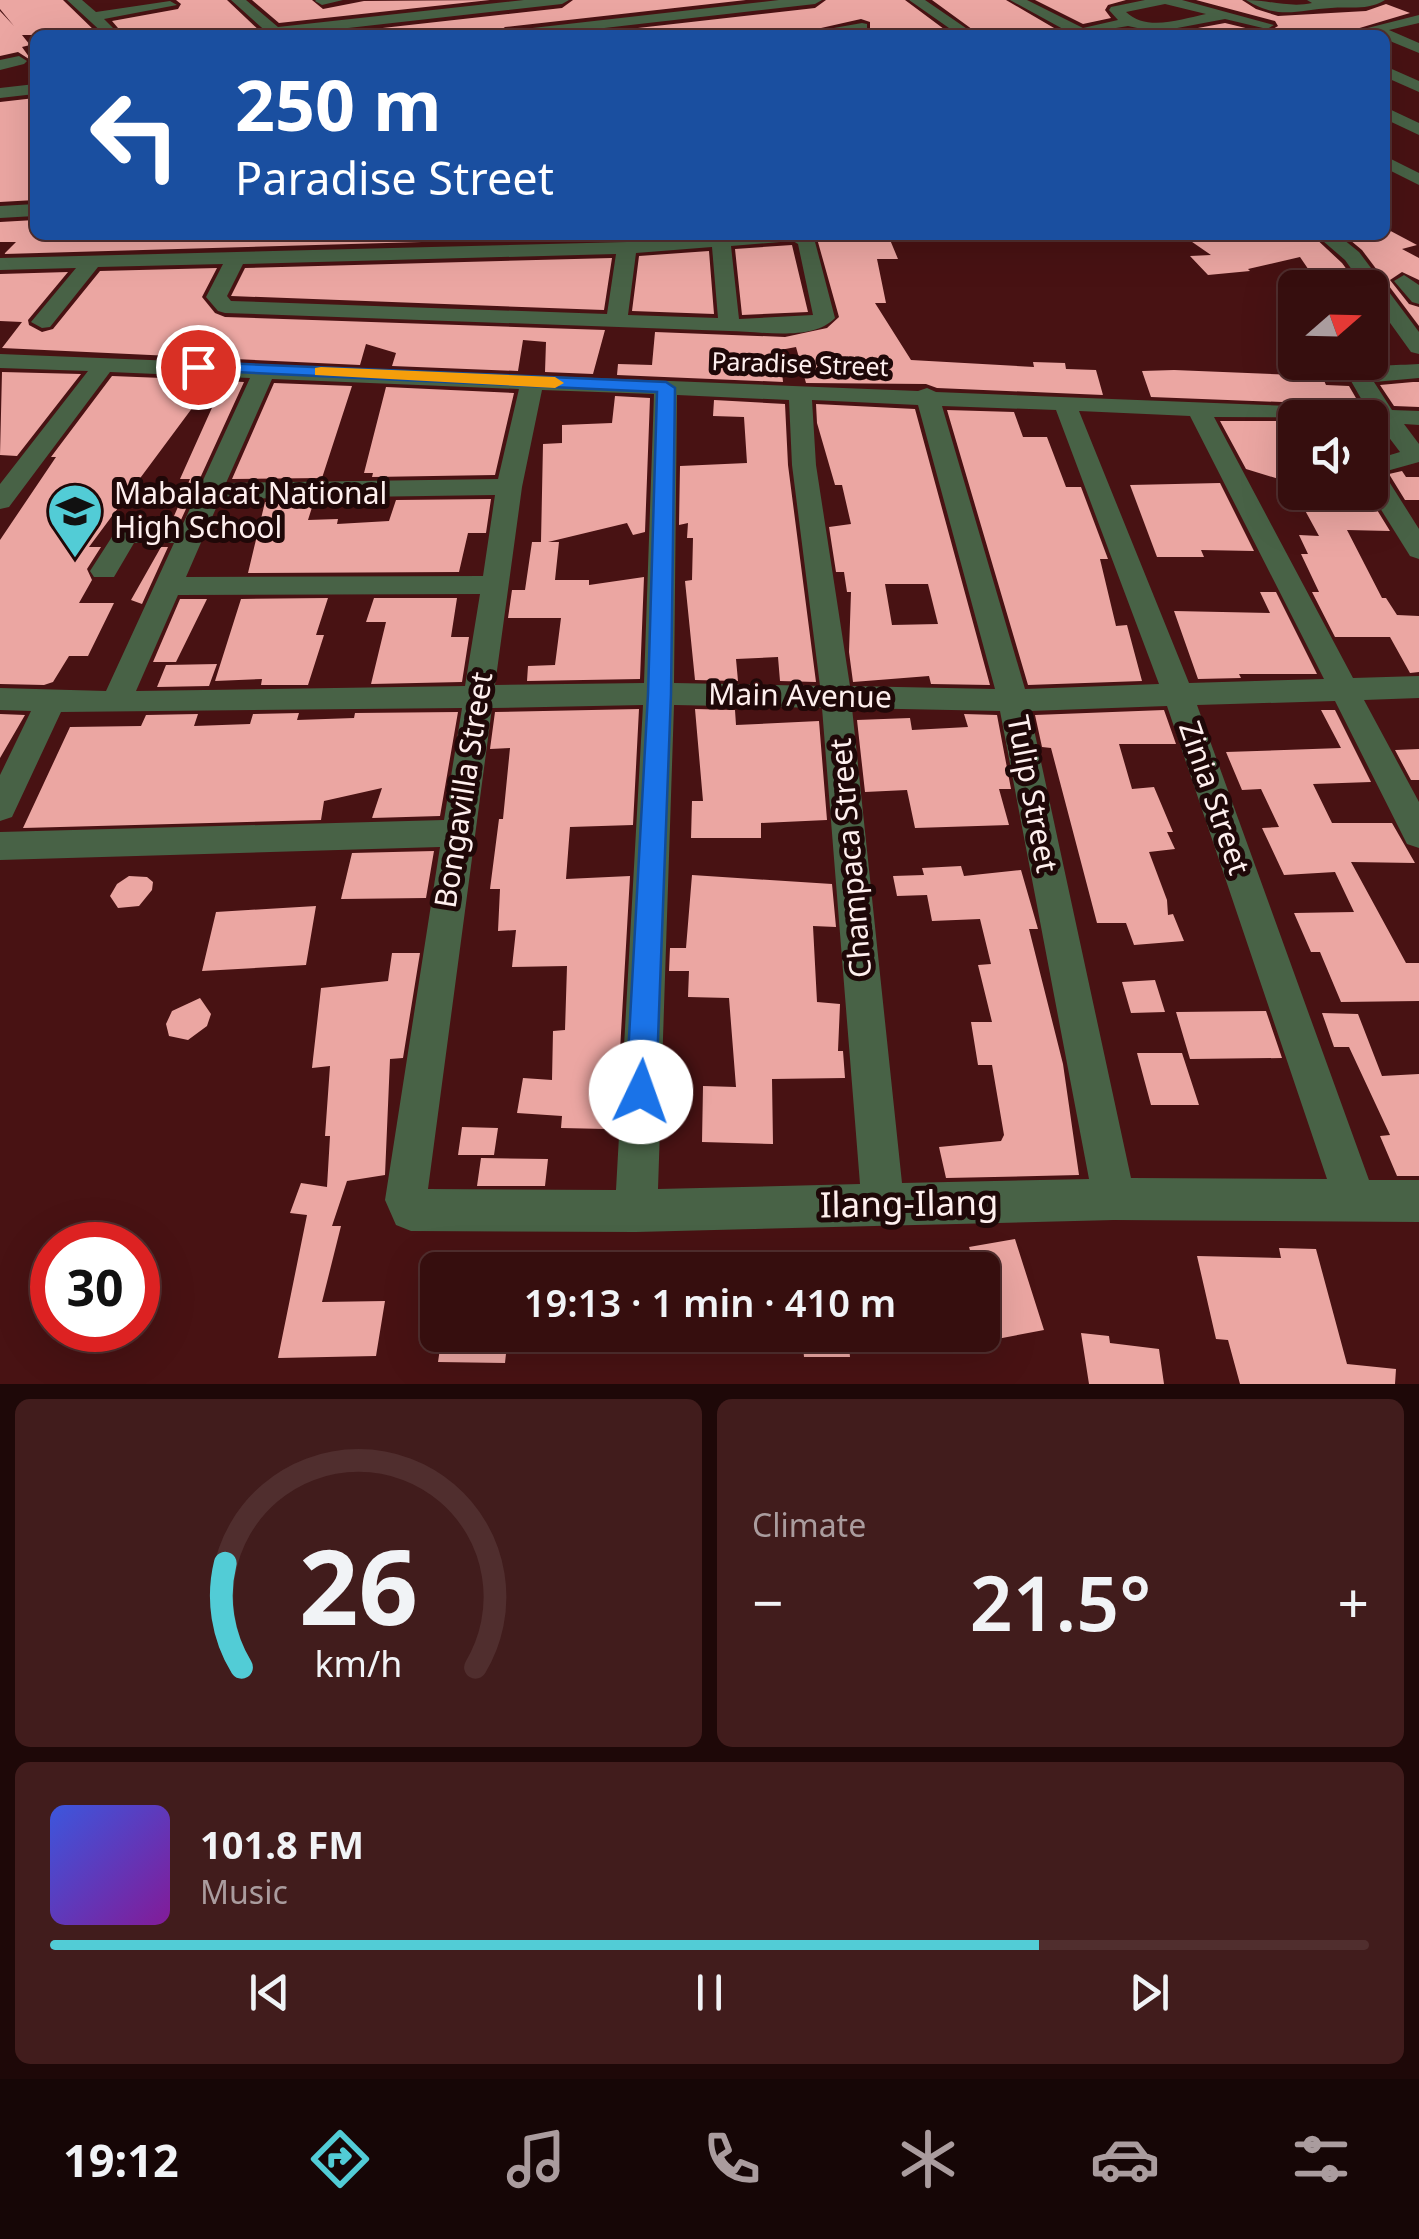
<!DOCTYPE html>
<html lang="en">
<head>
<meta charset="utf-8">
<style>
  body { margin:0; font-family:"Noto Sans",sans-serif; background:#411c1c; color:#f1f3f6; height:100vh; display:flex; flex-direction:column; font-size:38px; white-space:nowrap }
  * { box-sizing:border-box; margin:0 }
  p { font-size:32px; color:#aa9c9e }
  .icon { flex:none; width:55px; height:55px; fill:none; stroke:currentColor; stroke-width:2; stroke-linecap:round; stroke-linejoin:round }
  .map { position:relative; height:1384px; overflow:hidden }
  .sheet { display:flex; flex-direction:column; gap:15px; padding:15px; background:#1e0808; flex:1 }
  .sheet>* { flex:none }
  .guide { position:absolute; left:30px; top:30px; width:1360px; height:210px; border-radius:15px; box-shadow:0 10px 40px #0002,0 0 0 2px #502e2e; background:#1a4fa0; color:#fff; overflow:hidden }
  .needle { width:65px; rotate:70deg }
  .tools { position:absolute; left:1278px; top:270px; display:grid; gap:20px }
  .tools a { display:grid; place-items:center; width:110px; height:110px; border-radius:15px; background:#360e0e; box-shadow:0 10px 40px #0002,0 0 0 2px #502e2e; font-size:50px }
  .speed { position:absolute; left:30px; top:1222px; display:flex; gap:20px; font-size:50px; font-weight:700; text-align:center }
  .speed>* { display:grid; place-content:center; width:130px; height:130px; border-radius:50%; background:#360e0e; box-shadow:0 10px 40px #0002,0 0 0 2px #502e2e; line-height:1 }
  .speed .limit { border:15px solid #d22; background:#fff; color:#111 }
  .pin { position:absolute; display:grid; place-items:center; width:85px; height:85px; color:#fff; margin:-42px; border:5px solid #fff; border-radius:50%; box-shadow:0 2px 10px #0007 }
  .me { position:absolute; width:110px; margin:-55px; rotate:3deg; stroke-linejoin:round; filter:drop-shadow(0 0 8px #0008) }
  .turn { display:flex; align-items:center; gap:35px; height:210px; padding:0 40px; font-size:45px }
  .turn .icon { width:130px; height:130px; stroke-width:2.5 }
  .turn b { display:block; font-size:70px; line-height:85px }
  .big { font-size:75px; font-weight:600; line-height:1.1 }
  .sheet .card { flex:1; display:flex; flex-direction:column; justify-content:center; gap:15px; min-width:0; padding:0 35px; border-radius:15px; background:#411c1c }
  .sheet .dial { align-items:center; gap:0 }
  .dial svg { height:260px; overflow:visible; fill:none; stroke:#502e2e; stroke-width:7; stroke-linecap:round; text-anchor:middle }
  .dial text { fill:#f1f3f6; stroke:none }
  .song { display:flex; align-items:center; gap:30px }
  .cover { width:120px; height:120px; border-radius:15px; background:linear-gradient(135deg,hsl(230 70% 55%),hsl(290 70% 35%)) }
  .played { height:10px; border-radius:5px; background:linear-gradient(90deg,#52ccd6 75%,#502e2e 75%) }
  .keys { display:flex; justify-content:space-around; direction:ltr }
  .heat { display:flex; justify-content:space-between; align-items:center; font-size:55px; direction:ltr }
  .sheet .tiles { flex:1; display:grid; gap:15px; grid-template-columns:1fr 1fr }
  .card:last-child { grid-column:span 2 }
  .trip { position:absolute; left:420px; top:1252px; width:580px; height:100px; border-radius:15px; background:#360e0e; box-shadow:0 10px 40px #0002,0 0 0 2px #502e2e; font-weight:600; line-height:100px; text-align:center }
  .tab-bar { display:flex; height:160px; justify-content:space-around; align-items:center; background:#160606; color:#aa9c9e }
  .tab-bar .icon { width:70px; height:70px }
  .tab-bar .active { color:#52ccd6 }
  .tab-bar b { font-size:45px; color:#f1f3f6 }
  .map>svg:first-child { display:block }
  .building { fill:#eba6a2; fill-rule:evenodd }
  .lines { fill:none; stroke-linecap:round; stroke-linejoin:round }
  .minor { fill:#486246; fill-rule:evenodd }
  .route { fill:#1a73e8; stroke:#114b97; stroke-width:2.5 }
  .slow { fill:#f59e0b }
  .labels { text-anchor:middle; stroke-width:10; stroke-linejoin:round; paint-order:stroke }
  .far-street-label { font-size:25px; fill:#feefee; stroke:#1f0808 }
  .poi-label { font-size:30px; fill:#feefee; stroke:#1f0808; text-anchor:start }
  .street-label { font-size:30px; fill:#feefee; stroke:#1f0808 }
  .near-street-label { font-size:35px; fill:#feefee; stroke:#1f0808 }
</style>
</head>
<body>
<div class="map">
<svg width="1419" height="1384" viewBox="0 0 1419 1384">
  <rect width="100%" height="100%" fill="#481213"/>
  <path class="building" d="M0,0H63L99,35H22L30,45L22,47L32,61L18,52L0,56V11L14,26L0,9Z
    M176,0H227L264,35H124L112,21L178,9L181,4Z
    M252,0H312L323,9L364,1L490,0L279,23Z
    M573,0H746L505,27L494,35H320L562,8Z
    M826,0H905L952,35H849L870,33V22L861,19L790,35H576L815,8Z
    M932,0H1006L1066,35H980Z
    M1035,0H1126L1108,5L1105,10L1111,18L1083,24Z
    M1196,0H1242L1256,9L1278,16L1366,11L1386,4L1410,13L1336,35H1160L1225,23L1266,33L1278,26L1275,21Z
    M35,98V200L0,202V102Z
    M35,220V235H670L4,254L16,242H0V222Z
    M1385,228L1417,245L1402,249L1419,258V280L1402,272L1390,280L1409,304L1419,307V326L1362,250L1344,235H1385Z
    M816,235H888L898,259H877L886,303H875L911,360L1034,367L1033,362L1065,363L1066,369L1096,370L1103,395L937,388L926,384L806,383L796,347L780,350L783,382L617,375L618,364L652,365L655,332L785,337L827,328L839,317Z
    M1182,235H1312L1342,263L1356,282H1317L1300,257L1248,269L1250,271L1208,275L1190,256L1211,255Z
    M792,245L808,312L742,315L735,249Z
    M709,251L714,314L632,311L639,256Z
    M612,258L604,310L231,296L245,268Z
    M217,268L202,297L215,313L225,317L605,330L593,374L545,372L546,342L523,340L518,371L392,366L396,353L366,344L360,365L2,348L22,322L0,321V274L68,272L28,320L29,325L42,332L53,329L100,271Z
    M1174,370L1322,376L1326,385L1349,386L1360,405L1151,397L1142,371Z
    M2,372L81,374L17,456L0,455Z
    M112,376L213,380L89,547H101L87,569L92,580L79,603H114L88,656H69L53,682L44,685L0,684V540L56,457H51Z
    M224,381L244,382L180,522L171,523L190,479H180Z
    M1413,382H1419V407L1394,406L1380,385Z
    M274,383L352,386L322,478L232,479Z
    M386,387L514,393L495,475L372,477L373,473H364Z
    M615,396L650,398L645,532L633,535L627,523L548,542H559L555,580H589V585L644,577L640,679L527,681L528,666L555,665L561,618H508L512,590H525L532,542H541L543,444L562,443V425L612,423Z
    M714,400L785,404L788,465L816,682L780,681L778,657L736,659L738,681L695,680L685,581L692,580L693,538H687L688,523L679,525L680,466L747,463L744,417L713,416Z
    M816,404L915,409L990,685L931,684L929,676L853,682L849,652L851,592H847L844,572H836L829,527L851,524L842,485H835L817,423ZM885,584H928L938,624L892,625Z
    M947,410L1014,412L1023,437H1047L1066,487H1081L1108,559H1100L1116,626L1127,625L1142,681L1028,685Z
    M1220,421H1295V484L1246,469Z
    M1402,471L1406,477H1419V500H1405L1389,474Z
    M1220,483L1254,551L1201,550L1204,557H1157L1130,485Z
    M1295,492H1366L1390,531L1347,530L1382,598H1386L1397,615L1419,616V672L1410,673L1390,637H1335L1312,592H1319L1301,554H1308L1299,535L1319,536Z
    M491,499L486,533H468L459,572L248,573L265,502L314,501L308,520L338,519L337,524L389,521L396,500Z
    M161,547H168L142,604L131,600Z
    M1260,592H1276L1317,674H1239L1241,678L1198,679L1174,611L1270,613Z
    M328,598L316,635H324L308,685H261L262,679L215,681L241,599Z
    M374,598H457L451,637H469L462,682L371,684L386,622H366Z
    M180,599H207L176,662H153Z
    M217,664L209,686L157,687L166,665Z
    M639,709L633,825L570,827L566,879L630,876L619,1068H610L606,1129L561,1128L562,1116L517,1113L523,1078L552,1080L553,1031L565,1030L567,966L512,967L516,930L498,931L500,889H490L499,819H503L510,748L490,749L495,712Z
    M695,709L735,710L736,725L819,721L827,820L761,823V838H691L692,801H703Z
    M1164,710L1176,744H1119L1132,789L1154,787L1173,832H1167L1175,849L1149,852L1167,900L1168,915L1173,914L1184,941L1134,945L1126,923H1097L1051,748L1042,747L1035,715Z
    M1321,710H1335L1371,782L1313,784L1332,823H1392L1415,863L1351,862L1406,963H1419V1001L1341,1002L1320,952H1311L1294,913L1354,912L1335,872L1284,875L1262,828L1279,827L1261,789L1242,790L1226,752L1341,748Z
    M458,712L440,816L372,818L382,788L324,801L321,820L23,828L70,727L141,726L146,715L198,714L194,726L250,724L253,714L299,713L297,720L354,718L355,713Z
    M0,714L25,715L0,758Z
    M964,714L997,715L1011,789H999L1009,825L915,828L907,790L865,792L857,720L910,718L912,730L968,727Z
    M1419,749V780H1411L1395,750Z
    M434,851L426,898L341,899L352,853Z
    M961,866L964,876L1021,870L1038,929H1029L1063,1064L1079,1175L946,1178L939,1147L1001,1141L1004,1135L992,1065H978L971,1022H992L978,965L991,964L980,919L932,921L927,895L897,896L893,876L924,875L922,868Z
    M692,875L832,884L836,927L813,926L817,1002L840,1004L838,1051H843L845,1078L772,1079L773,1144L702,1142L703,1086L736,1087L729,998L688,997L689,971H669L670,948H686Z
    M129,876L147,877L153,882L152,890L139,906L118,908L110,896L117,884Z
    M316,906L306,965L202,971L216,912Z
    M392,953H420L403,1058L390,1059L385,1175L347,1181L332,1226H341L322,1302L385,1301L376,1356L278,1358L307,1215L290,1213L301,1183L327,1187L330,1136H325L330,1066L312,1068L321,988L388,981Z
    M1155,980L1165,1012L1131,1013L1122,982Z
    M200,998L211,1014L207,1026L188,1040L169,1036L166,1024L172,1011Z
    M1266,1011L1282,1058L1190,1059L1176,1012Z
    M1322,1013L1358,1014L1382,1076L1419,1074V1176H1397L1380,1136L1390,1135L1349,1047H1334Z
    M1137,1053H1182L1199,1105H1151Z
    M462,1127L498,1128L494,1155H458Z
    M481,1158L548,1159L545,1186H477Z
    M1015,1239L1044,1330L997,1339L982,1291V1270H976L969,1247Z
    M1279,1248L1316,1249L1347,1364L1396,1369L1395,1384H1240L1228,1340L1216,1339L1197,1256L1281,1258Z
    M1081,1333L1109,1336L1110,1343L1159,1349L1164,1384H1089Z
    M442,1335H508L505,1363L438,1362Z
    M802,1335H848L850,1357H804Z"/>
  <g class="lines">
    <path class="minor" d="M67,0H82L96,12L170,1L177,5L104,19L120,35H105Z
      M231,0H246L278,27L524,0H569L562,4L286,35H270Z
      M343,0L322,5L315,1L316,0Z
      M779,0H822L815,4L543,35H498L505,31Z
      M909,0H925L976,35H959Z
      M1010,0H1027L1083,28L1118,20L1109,10L1111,7L1145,0H1182L1274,25L1267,29L1225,19L1156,32L1128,26L1074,35ZM1165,4L1206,14C1181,19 1147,32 1126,12Z
      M1246,0C1269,0 1290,8 1312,3L1307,0H1385C1368,11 1350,6 1331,8C1298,10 1278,20 1246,0Z
      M1419,15V23L1389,30L1419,43V53L1385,39V35H1340Z
      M862,23L867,24V30L794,35Z
      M19,56L27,61L24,64L0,70V60Z
      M1385,66L1419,81V92L1385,77Z
      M35,84V94L0,98V88Z
      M1385,107L1419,123V135L1385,119Z
      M1385,156L1419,173V185L1385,168Z
      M35,204V216L0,218V206Z
      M721,235L814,238L835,318C812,342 760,331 729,331L225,313L218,311L206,297L223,264L98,267L50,327L42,328L31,322L76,268L0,270V258L627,242ZM793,241L798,244L813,315L739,319L731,246ZM712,247L718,318L628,315L636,253ZM616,254L607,314L231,301L227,296L243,264Z
      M1316,235H1338L1359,252L1419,332V354L1411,352L1370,295V288H1365L1345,260Z
      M1404,275L1419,285V304L1412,302L1394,281Z
      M0,354L918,391L927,388L936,392L1367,409L1351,381C1366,362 1396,366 1419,364V378L1374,382L1392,410L1419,411V425L1404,424L1419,444V462L1383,472L1419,529V559L1410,556L1370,492V461L1400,452L1378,423H1370V418L1214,417L1353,678L1419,676V698L1364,700L1419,802V848L1407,844L1335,701L1197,705L1369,1180H1419V1222L1114,1220L636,1232L411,1231L396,1225L385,1200L440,847L0,860V832L444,820L462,708L61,712L12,817L0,821V775L31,711L0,710V688L106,691L174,543H134L114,577H94L90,571L117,529L182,526L250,378L110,372L9,507L0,509V484L88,371L0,368ZM272,379L519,389L498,479L226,483ZM542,390L654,394L644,683L495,685L522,487ZM677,395L789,400L792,465L820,686L674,683ZM812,400L918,405L995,689L850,686L816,465ZM942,406L1056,410L1159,684L1025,689ZM1079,411L1190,416L1324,679L1189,683ZM495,495L483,576L186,577L220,499ZM480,594L465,686L136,691L178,595ZM643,705L616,1190L428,1189L492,708ZM674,705L822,708L860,1184L658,1189ZM1167,706L1327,1179L1131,1178L1030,711ZM852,708L1000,711L1089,1179L902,1183Z"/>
  </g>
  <path class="route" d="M198,362L666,382L675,388L671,694L656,1092L652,1102L641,1106L631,1102L626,1092L648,694L657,392L192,370V363Z"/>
  <path class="slow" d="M321,367L555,377L564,383L555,388L315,375V368Z"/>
  <defs>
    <g id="school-pin" transform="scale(2.875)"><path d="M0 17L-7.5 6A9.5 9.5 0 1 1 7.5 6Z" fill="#52ccd6" stroke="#1f0808"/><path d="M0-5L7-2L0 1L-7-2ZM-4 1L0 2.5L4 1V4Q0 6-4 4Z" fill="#111"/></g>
  </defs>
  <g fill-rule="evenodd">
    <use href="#school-pin" x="75" y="511"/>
  </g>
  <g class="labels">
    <g class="far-street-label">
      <text transform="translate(800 364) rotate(2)" y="9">Paradise Street</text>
    </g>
    <g class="poi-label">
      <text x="114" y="504">Mabalacat National<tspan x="114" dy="34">High School</tspan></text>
    </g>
    <g class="street-label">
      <text transform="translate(800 696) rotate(1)" y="10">Main Avenue</text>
      <text transform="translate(464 790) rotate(-81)" y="10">Bongavilla Street</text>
      <text transform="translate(1032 794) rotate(79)" y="10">Tulip Street</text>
      <text transform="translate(1214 798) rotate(71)" y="10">Zinia Street</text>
      <text transform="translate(851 858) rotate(-95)" y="10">Champaca Street</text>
    </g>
    <g class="near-street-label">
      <text transform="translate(909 1204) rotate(-1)" y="12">Ilang-Ilang</text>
    </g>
  </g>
</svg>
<div class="tools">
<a><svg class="needle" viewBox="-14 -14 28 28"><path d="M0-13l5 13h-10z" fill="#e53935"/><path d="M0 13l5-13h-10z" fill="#aa9c9e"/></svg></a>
<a><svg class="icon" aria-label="sound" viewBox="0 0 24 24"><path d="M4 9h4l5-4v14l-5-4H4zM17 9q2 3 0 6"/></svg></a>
</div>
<div class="speed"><div class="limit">30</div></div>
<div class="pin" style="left:198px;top:367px;background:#d93025"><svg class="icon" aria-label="arrive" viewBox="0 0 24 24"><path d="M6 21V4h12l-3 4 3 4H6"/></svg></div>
<svg class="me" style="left:641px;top:1092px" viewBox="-20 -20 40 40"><circle r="19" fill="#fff"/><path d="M0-13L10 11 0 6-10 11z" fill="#1a73e8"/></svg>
<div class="trip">19:13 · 1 min · 410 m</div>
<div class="guide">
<div class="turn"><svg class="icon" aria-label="left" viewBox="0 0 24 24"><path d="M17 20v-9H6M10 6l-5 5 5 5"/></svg><div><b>250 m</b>Paradise Street</div></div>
</div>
</div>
<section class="sheet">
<div class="tiles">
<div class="card dial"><svg viewBox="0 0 100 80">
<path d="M14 69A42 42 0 1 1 86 69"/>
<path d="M14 69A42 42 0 0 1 9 37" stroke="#52ccd6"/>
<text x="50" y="56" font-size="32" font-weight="700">26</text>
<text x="50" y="72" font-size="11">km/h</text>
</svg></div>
<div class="card"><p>Climate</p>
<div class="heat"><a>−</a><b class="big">21.5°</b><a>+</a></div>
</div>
<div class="card">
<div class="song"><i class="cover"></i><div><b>101.8 FM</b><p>Music</p></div></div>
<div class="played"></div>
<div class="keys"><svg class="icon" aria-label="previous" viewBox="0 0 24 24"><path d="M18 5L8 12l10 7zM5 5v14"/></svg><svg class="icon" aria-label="pause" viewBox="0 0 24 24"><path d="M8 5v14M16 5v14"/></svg><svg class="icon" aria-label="next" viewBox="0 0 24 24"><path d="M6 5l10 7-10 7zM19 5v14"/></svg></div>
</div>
</div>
</section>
<nav class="tab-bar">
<b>19:12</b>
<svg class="icon active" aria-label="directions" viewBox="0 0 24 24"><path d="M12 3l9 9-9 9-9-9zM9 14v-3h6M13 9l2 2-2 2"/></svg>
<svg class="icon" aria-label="music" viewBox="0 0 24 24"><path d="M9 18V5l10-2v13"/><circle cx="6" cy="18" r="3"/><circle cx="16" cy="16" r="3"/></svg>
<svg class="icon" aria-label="phone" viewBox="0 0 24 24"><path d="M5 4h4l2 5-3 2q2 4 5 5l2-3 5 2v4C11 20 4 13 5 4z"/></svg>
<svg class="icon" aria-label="climate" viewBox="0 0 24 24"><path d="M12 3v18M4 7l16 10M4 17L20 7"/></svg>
<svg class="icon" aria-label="car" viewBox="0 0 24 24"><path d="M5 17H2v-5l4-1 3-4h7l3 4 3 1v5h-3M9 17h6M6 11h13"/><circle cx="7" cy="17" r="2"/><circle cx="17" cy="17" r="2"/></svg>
<svg class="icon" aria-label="filters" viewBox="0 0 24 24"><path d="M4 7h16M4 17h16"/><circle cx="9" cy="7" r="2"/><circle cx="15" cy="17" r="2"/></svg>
</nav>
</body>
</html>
